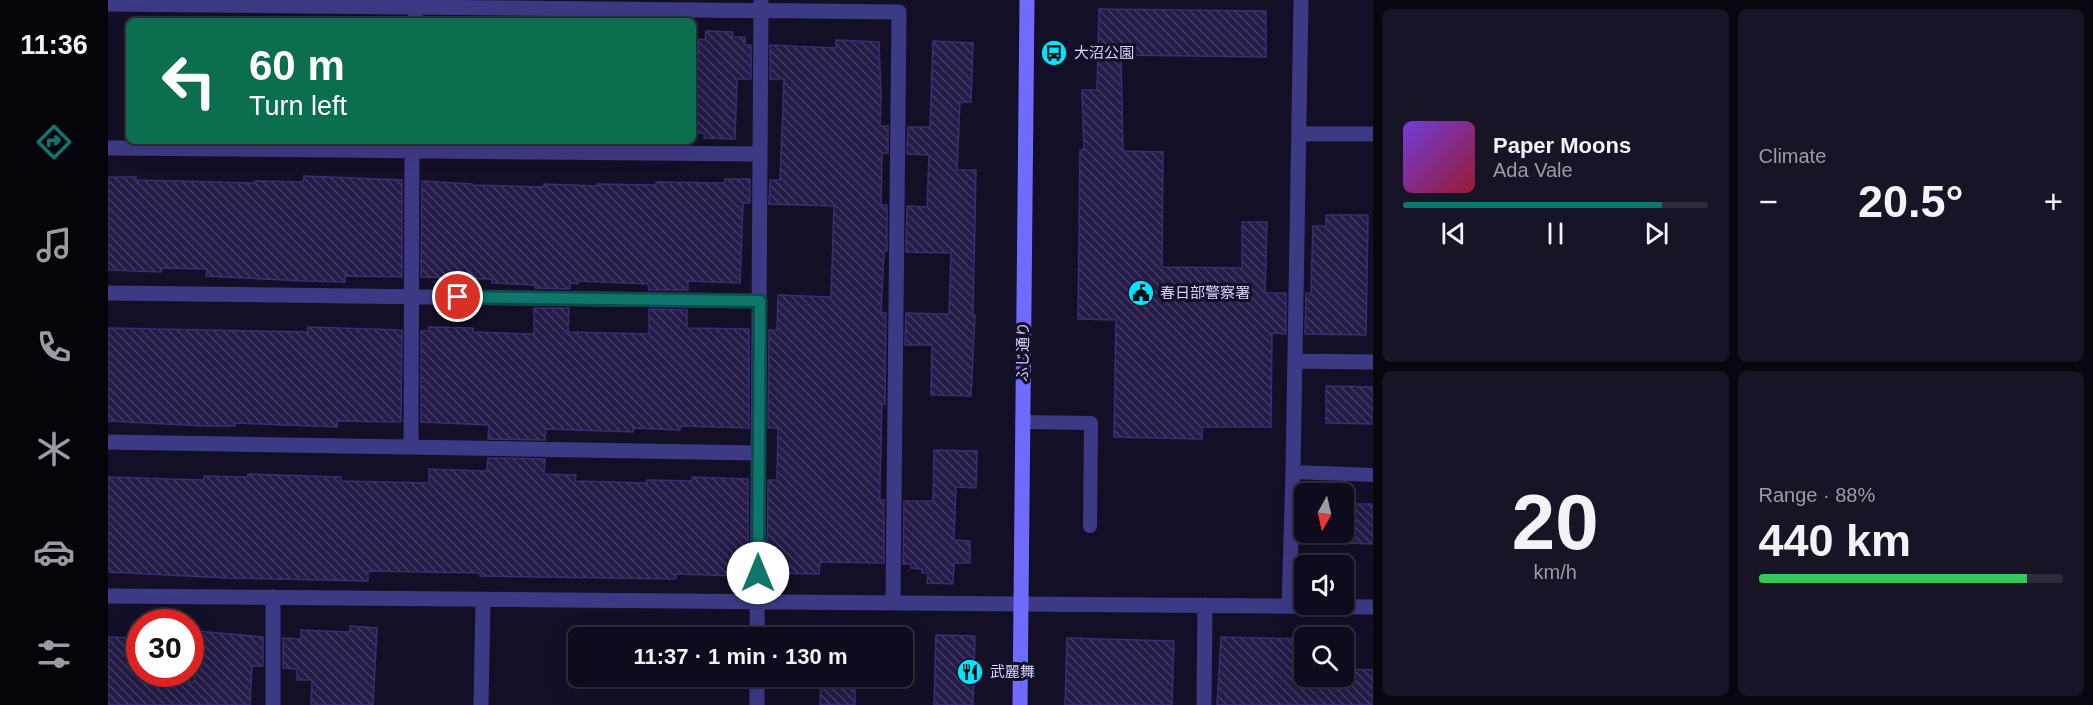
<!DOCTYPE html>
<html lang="en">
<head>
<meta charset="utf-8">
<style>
  body { margin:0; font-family:Arial,"Noto Sans JP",sans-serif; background:#171425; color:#f1f3f6; height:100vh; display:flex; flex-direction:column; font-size:22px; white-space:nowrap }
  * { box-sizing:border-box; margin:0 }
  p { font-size:20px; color:#9b9ba3 }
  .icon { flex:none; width:33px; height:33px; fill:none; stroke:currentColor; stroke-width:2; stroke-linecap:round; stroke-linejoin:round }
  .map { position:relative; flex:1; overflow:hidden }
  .side { display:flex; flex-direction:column; gap:9px; padding:9px; background:#08060f; width:720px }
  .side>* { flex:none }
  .guide { position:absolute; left:18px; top:18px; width:570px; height:126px; border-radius:9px; box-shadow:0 6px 24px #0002,0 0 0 2px #2e2b3b; background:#0b6e4f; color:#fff; overflow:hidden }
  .needle { width:39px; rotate:188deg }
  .buttons { position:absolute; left:1186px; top:483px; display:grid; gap:12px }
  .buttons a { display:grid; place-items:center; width:60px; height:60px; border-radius:9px; background:#0e0b1c; box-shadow:0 6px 24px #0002,0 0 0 2px #2e2b3b; font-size:30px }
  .speed { position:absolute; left:18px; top:609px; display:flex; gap:12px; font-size:30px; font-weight:700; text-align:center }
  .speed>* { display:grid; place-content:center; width:78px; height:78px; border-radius:50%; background:#0e0b1c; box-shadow:0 6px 24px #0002,0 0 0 2px #2e2b3b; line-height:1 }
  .speed .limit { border:9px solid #d22; background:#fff; color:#111 }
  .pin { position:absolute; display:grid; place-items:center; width:51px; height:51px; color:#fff; margin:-26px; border:3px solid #fff; border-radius:50%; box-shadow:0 2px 6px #0007 }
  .me { position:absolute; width:66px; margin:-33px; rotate:0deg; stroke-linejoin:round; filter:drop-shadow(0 0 4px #0008) }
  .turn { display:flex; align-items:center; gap:21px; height:126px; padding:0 24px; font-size:27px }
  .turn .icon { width:78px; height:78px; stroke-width:2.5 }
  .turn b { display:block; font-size:42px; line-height:51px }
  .big { font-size:45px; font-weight:600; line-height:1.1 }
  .side .card { flex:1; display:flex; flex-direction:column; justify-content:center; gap:9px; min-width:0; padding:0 21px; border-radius:9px; background:#171425 }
  .side .dial { align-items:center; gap:0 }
  .dial b { font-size:78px; line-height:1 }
  .song { display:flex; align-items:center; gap:18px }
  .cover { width:72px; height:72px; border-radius:9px; background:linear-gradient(135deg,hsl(260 70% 55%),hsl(350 70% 35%)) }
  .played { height:6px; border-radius:3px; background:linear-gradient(90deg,#0f766e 85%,#2e2b3b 85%) }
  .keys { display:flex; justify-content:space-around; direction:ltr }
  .heat { display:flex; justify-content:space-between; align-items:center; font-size:33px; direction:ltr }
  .charge { height:9px; border-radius:4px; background:linear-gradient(90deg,#34c759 88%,#2e2b3b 0) }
  .side .tiles { flex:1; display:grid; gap:9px; grid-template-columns:repeat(2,1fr) }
  .trip { position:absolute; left:460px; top:627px; width:345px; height:60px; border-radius:9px; background:#0e0b1c; box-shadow:0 6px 24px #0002,0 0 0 2px #2e2b3b; font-weight:600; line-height:60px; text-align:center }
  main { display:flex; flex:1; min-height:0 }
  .tabs { display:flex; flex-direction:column; width:108px; justify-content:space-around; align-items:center; background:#06040b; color:#9b9ba3 }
  .tabs .icon { width:42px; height:42px }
  .tabs .on { color:#0f766e }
  .tabs b { font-size:27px; color:#f1f3f6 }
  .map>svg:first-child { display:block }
  .building { fill:url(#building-back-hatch); stroke:#3b2d73; stroke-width:1.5 }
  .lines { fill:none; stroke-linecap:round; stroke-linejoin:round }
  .lane { stroke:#3d3a85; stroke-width:14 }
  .street { stroke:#3d3a85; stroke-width:15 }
  .secondary { stroke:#6f6bff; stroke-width:15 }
  .route-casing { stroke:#0a4d48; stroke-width:15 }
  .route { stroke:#0f766e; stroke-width:10 }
  .labels { text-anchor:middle; stroke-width:6; stroke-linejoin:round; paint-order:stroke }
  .poi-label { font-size:15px; fill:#d9d4ff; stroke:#130f26; text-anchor:start }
  .street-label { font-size:15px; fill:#d9d4ff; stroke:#130f26 }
</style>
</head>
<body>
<main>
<nav class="tabs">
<b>11:36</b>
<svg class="icon on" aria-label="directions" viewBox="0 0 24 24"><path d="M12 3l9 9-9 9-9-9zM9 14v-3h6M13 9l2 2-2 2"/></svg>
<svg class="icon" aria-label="music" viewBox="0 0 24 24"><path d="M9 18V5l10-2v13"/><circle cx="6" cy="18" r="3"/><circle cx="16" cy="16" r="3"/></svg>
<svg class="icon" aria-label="phone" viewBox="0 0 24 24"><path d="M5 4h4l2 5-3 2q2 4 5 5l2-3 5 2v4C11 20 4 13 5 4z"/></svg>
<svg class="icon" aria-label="climate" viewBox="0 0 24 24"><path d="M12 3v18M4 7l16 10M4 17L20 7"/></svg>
<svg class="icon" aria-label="car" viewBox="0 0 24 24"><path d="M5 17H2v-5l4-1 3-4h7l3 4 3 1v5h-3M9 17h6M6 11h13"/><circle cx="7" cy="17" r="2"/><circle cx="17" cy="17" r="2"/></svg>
<svg class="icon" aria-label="filters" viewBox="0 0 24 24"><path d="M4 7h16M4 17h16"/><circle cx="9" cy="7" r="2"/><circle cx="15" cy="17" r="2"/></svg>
</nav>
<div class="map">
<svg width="1265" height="705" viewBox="0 0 1265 705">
  <defs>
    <pattern id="building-back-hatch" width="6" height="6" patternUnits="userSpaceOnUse" patternTransform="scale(1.5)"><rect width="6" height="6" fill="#241b47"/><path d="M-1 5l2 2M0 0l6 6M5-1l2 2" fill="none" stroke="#433b63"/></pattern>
  </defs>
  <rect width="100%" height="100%" fill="#130f26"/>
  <path class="building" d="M991,9L1158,11V57L1013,55L1015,151L1055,152L1054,267L1134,268V222H1159L1157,293H1178V334L1164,333L1163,427H1094V439L1006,437L1008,320L970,319L972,150H976L974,90H989Z
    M598,31L625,32L624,37H637V45H643V79H629L627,139L596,138V133H586L591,39L597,40Z
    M728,40L771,42L773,98L772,126H780V153H774L773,205H779V251H776L773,312L778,313L777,404H774L772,483V500H776V563L712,562L711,574L659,573L660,480H669L670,428H660L661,330H669L670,295L723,297L726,206L661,204L662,180H672L676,79H662V45L728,48Z
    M825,41L865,43L863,102H852L849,170H868L865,315H867L863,396L823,395L824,345H797L798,313L841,314L843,253L798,252L799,206L819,207L821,155L799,154L800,127H822Z
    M196,176L294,180V277L237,276V282L197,281L98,276L99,269L54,268L53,272L0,270V177H28V180L148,183L147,181L195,182Z
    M617,179H642V203H635L632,283L580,281V290H541L540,284L470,281V284L462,283V289L427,288V285L384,283V279L313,277L314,181L364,184V185L436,187V184L489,186V184L548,185V182L616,183Z
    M1218,215H1260L1258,335L1197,334L1198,293H1203L1205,226H1218Z
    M426,308H461L460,332L541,334V309L579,310V328L641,329V428L572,426V430L525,428V432L438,429L437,440L380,439L381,425L313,422V331H321V327L365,328V332L426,334Z
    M200,327L294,330L293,422L229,421V427L127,423V426H95L0,421V328L200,332Z
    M1218,386L1265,387V424L1218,423Z
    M826,450L869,451L868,488L848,487L846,540L862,541V563H846L845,584L819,583L820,573H814V569L803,568V564H795L796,501H825Z
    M380,458L437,459L436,474L468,475L467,481L539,483V480L584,481V477L640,479V572H632V576L568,574V579L372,576V573L260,571V581L119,578L0,572V477L96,480V476L140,477V474L233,477V481L321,483V469L379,471Z
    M1236,504H1265V544L1236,543Z
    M242,626L269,628L265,705H203L204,680H189V669L175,668V638L193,639V630L242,632Z
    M88,631L155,637V666H144L142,705H0V637L32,638V679L86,682Z
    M828,635L867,636L865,705H826Z
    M1113,637L1197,639V676H1236V669L1265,670V705H1109Z
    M959,638L1066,641L1064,705H957Z
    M713,682H747V705H712Z"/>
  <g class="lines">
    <path class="lane" d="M914,422L983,423L982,526
      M1185,472L1265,475"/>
    <path class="street" d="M0,4L791,12L785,602
      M307,21L308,6
      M1192,134H1265
      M0,148L651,154
      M0,293L652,301
      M1187,361L1265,362
      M0,442L650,453
      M303,447L304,141
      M0,596L1265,607
      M1181,606L1185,472L1193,0
      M649,638L653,0
      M165,705V597
      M373,705L375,600
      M649,705V676
      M1096,705L1097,605"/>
    <path class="secondary" d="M912,705L919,0"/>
  </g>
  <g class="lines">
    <g class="route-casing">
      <path id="route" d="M350,297L652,301L650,573"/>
    </g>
    <use href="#route" class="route"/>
  </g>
  <defs>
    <g id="bus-disc" transform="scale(1.35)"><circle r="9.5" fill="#00e5ff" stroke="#130f26"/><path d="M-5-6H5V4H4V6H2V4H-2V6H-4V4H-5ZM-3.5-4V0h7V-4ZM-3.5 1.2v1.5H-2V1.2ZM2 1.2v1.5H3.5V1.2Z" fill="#111"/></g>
    <g id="civic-disc" transform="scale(1.35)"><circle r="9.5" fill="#00e5ff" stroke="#130f26"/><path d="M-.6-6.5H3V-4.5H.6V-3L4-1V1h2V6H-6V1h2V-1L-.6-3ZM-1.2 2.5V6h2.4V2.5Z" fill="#111"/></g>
    <g id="restaurant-disc" transform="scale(1.35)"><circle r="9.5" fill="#00e5ff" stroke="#130f26"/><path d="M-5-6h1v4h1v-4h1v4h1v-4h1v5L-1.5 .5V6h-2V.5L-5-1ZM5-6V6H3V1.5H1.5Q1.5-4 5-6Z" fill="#111"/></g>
  </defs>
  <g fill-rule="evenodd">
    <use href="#bus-disc" x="946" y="53"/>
    <use href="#civic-disc" x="1033" y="293"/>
    <use href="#restaurant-disc" x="862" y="672"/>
  </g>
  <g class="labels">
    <g class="poi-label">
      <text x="966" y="58">大沼公園</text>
      <text x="1052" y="298">春日部警察署</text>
      <text x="882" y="677">武麗舞</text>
    </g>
    <g class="street-label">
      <text transform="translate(915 352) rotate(-89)" y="5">ふじ通り</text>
    </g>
  </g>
</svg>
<div class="buttons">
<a><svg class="needle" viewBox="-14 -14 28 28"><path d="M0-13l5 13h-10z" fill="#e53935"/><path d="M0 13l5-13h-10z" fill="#9b9ba3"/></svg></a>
<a><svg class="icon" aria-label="sound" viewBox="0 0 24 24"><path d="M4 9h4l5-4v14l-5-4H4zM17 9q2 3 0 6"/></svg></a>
<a><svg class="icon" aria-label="search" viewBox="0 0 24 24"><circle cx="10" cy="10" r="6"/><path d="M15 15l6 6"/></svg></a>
</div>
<div class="speed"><div class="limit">30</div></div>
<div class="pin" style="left:350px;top:297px;background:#d93025"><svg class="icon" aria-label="arrive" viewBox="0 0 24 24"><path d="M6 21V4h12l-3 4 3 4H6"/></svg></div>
<svg class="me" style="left:650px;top:573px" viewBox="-20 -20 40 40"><circle r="19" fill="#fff"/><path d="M0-13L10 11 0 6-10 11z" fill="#0f766e"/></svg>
<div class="trip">11:37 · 1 min · 130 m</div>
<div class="guide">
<div class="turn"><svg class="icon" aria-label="left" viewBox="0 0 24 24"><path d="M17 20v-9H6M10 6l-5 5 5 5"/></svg><div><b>60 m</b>Turn left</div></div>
</div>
</div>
<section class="side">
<div class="tiles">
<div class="card">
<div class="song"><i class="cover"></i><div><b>Paper Moons</b><p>Ada Vale</p></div></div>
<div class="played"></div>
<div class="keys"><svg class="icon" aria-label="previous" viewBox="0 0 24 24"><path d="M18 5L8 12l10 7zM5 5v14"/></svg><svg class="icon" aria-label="pause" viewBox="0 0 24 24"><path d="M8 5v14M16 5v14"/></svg><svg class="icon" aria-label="next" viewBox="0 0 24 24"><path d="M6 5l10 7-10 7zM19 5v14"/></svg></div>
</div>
<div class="card"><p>Climate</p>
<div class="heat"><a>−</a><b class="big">20.5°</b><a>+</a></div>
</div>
<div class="card dial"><b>20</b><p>km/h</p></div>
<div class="card"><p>Range · 88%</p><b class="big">440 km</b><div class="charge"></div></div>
</div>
</section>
</main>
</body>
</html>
